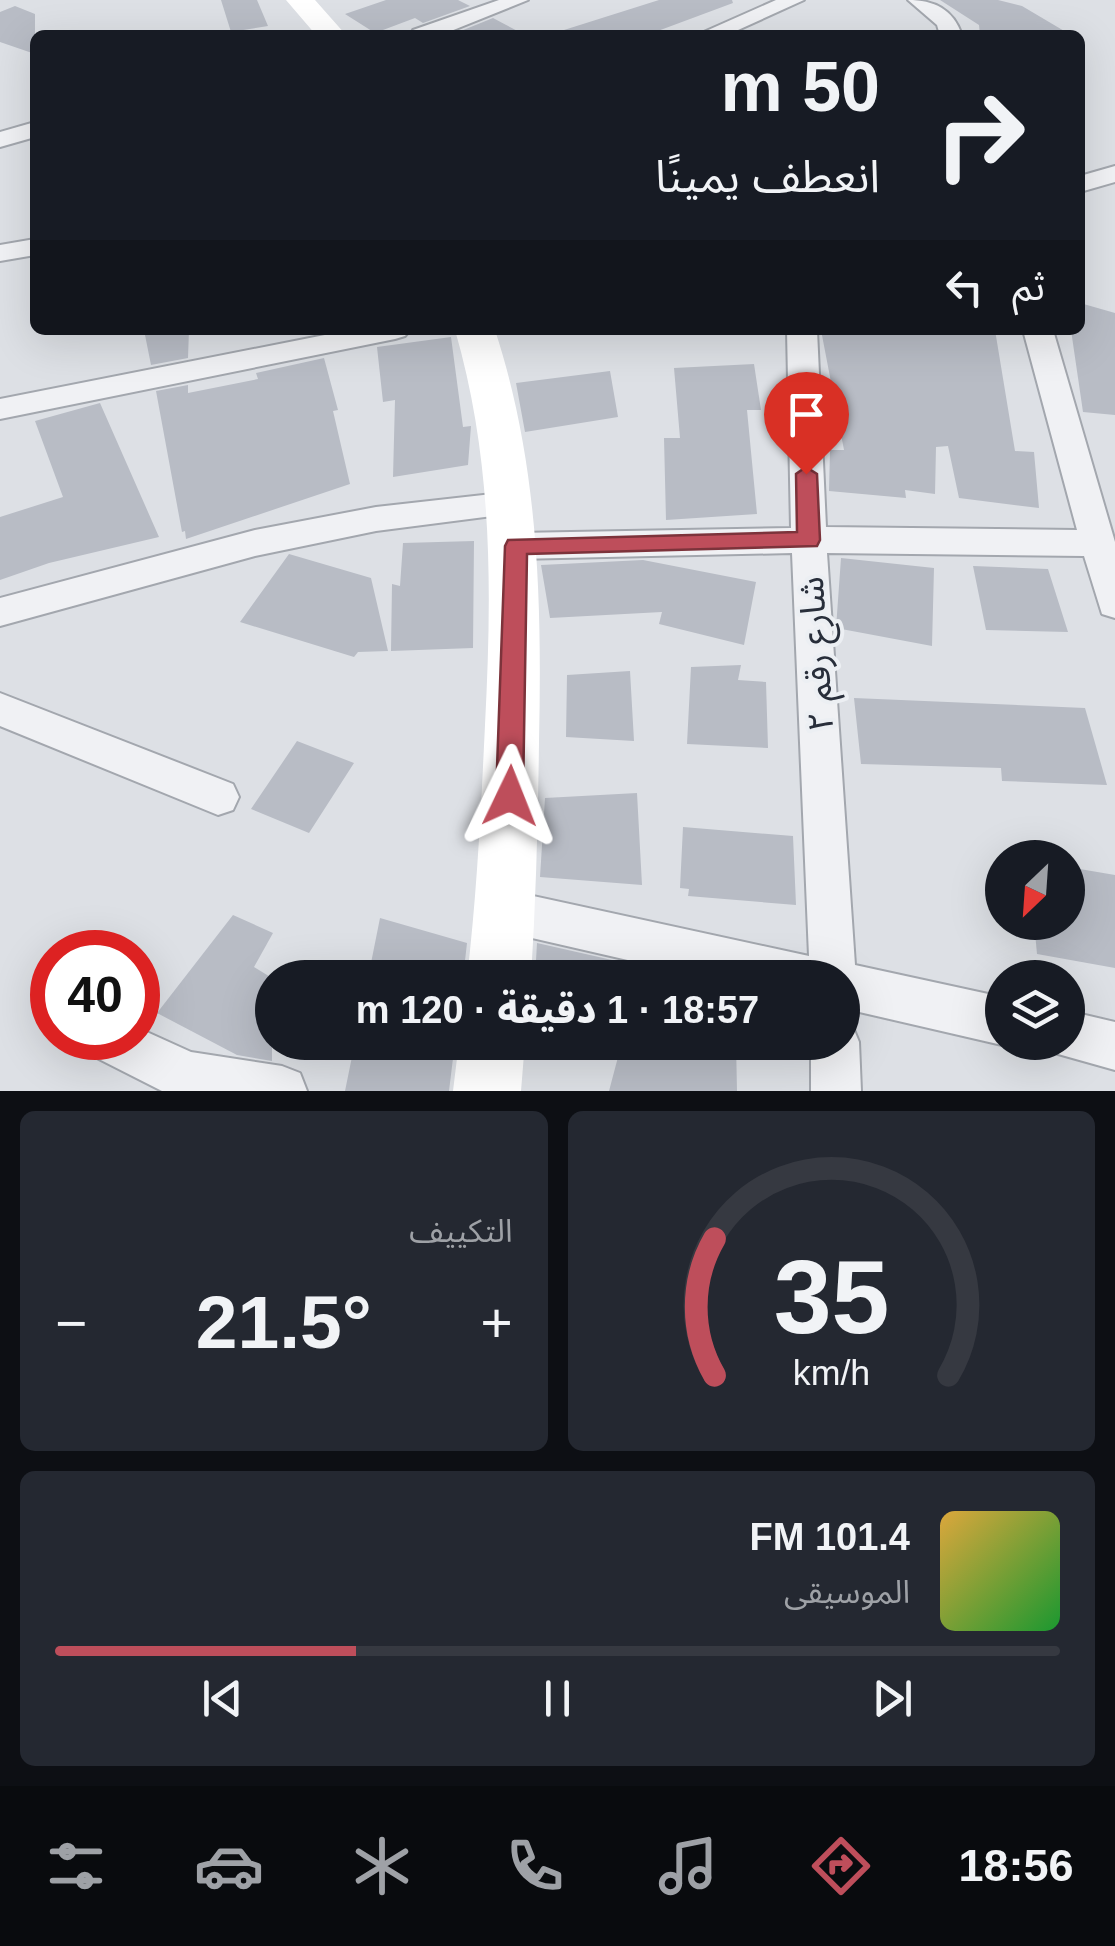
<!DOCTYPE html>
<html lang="ar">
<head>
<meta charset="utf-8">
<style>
  body { margin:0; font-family:Helvetica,"Noto Sans Arabic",sans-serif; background:#242831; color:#f1f3f6; direction:rtl; height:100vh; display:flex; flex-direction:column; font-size:38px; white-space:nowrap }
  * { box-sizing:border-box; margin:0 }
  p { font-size:32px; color:#9ea1a6 }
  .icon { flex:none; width:55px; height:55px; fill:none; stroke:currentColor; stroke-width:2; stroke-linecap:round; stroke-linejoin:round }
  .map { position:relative; height:1091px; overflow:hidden; direction:ltr }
  .details { display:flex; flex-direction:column; gap:20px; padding:20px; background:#0d0f14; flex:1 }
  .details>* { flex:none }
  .top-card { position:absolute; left:30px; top:30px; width:1055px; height:305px; border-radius:15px; box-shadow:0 10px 40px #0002; direction:rtl; background:#171b24; color:#f1f3f6; overflow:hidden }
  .needle { width:65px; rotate:205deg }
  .buttons { position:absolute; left:985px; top:840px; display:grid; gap:20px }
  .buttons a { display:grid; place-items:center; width:100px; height:100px; border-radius:50%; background:#171b24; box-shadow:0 10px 40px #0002; font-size:50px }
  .speed { position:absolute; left:30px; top:930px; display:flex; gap:20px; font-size:50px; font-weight:700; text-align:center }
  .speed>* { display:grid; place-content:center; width:130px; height:130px; border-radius:50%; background:#171b24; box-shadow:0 10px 40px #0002; line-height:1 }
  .speed .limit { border:15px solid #d22; background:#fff; color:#111 }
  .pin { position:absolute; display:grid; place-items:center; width:85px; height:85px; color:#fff; margin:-102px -42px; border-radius:50% 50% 50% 0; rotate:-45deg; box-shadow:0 0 10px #0007 }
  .pin .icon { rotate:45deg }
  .me { position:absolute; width:110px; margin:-55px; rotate:2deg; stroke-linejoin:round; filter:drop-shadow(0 0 8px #0008) }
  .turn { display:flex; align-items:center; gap:35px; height:210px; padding:0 40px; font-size:45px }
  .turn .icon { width:130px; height:130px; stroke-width:2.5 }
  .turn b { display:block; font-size:70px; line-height:85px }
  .then { display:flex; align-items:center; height:95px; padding:0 40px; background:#0003; gap:20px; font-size:38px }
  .big { font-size:75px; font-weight:800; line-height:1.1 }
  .details .widget { flex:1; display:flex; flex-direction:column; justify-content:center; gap:15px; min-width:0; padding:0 35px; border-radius:15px; background:#242831 }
  .details .dial { align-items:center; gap:0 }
  .dial svg { height:260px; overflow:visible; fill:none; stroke:#363941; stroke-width:7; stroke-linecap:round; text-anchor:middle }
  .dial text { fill:#f1f3f6; stroke:none }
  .song { display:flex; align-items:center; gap:30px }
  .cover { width:120px; height:120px; border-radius:15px; background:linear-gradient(135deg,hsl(40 70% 55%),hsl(130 70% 35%)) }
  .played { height:10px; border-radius:5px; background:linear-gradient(90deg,#be4e5b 30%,#363941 30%) }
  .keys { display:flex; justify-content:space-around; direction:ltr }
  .heat { display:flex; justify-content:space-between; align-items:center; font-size:55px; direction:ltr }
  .details .tiles { flex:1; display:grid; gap:20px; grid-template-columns:1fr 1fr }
  .widget:last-child { grid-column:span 2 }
  .trip { position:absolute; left:255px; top:960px; width:605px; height:100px; border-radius:50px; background:#171b24; box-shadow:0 10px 40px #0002; font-weight:800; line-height:100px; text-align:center; direction:rtl }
  .menu { display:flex; height:160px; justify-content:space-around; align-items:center; background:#090b0e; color:#9ea1a6 }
  .menu .icon { width:70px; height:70px }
  .menu .current { color:#be4e5b }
  .menu b { font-size:45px; color:#f1f3f6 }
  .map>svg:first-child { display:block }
  .building { fill:#b8bcc5 }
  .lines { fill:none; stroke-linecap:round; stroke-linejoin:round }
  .street-casing { stroke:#a3a7ae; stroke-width:4 }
  .street { fill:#f0f1f4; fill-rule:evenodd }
  .secondary { fill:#fff; fill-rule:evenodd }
  .route { fill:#be4e5b; stroke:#7c333b; stroke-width:2.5 }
  .labels { text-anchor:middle; stroke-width:8; stroke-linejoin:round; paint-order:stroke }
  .street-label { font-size:35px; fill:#282e3a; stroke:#eceff3 }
</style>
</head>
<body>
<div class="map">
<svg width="1115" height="1091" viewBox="0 0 1115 1091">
  <rect width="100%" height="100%" fill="#dde0e5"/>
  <path class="building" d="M221,0H257L268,26L231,32Z
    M386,0H458L470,6L423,23L415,18L375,33L345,14Z
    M659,0H732L733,3L647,35H565L564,30Z
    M940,0H998L1022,6L1071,35H980L979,25Z
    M15,6L35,14V54L0,42V12Z
    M493,18L525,35H451Z
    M1080,303L1115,313V415L1083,412L1071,330H1080Z
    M144,330H189L188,358L151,365Z
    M821,330H995L1015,451L1034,452L1039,508L959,498L948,446L936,447L935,494L905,490L906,498L829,491L830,450H844Z
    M451,337L463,427L471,426L468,465L393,477L395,400L383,402L377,347Z
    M324,358L338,410L333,411L350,484L186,539L185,531L182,532L156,391L188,385V393L258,379L256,373Z
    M754,364L761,410H747L757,514L666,520L664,438H680L674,368Z
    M610,371L618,417L525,432L516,383Z
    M100,403L159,537L49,563L0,580V517L63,497L35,421Z
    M474,541L473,648L391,651L392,584L400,586L403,543Z
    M289,554L371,578L388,651L358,652L354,657L240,622Z
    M841,558L934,568L932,646L836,628Z
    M643,560L756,582L744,645L659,624L662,612L550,618L541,565Z
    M973,566L1048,569L1068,632L986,630Z
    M741,665L738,680L766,682L768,748L687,744L691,667Z
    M630,671L634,741L566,737L567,675Z
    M854,698L1085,708L1107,785L1002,781L1001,768L861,764Z
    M297,741L354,763L309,833L251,809Z
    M637,793L642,885L540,877L545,798Z
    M683,827L793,836L796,905L688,896L689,889L680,888Z
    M1068,867L1115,875V968L1037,954L1034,922H1068Z
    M233,915L273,933L254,967L272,978V1061L237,1055L157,1013Z
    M380,918L467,943L463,978H368Z
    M537,943L612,960V978H535Z
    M355,1042H455L449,1091H345Z
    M622,1042H736L737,1091H609Z"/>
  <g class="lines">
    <g class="street-casing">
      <path id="street" d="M499,0H528L441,35H410L413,30Z
        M776,0H804L727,35H697Z
        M908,0C934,0 953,9 962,35H940L937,25Z
        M35,122V137L0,147V132Z
        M1115,166V182L1080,192V176Z
        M35,239V255L0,261V245Z
        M350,330H410L405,336L395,339L0,419V399Z
        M787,330H817L826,527L1077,530L1023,330H1053L1115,542V618L1102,614L1084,556L827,553L855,965L1002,997V1042H1008L1002,1045L842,1008V978H706L506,932L490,926L484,911L490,896L506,890L809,956L792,553L516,559L504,555L498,546L504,537L516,533L791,528Z
        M511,492L523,496L528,504L523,512L376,531L255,556L0,626V598L255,530L376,507Z
        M0,693L233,784L239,797L233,810L218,815L0,726Z
        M1068,1011L1115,1022V1070L1051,1052L1047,1042H1068Z
        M842,1021L852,1025L859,1042L861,1091H811V1042H842Z
        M138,1028L191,1052L282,1066L300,1073L307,1091H162L91,1055L84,1038H138Z"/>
    </g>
    <use href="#street" class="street"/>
    <path class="secondary" d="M286,0H315L346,35H316Z
      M455,330H495C539,465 542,602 539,742C538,821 536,899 531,978H467C477,894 481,809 485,725C492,590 493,461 455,330Z
      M459,1042H525L521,1091H453Z"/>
  </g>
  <path class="route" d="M806,467L817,474L820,540L817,546L527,554L523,796L519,804L510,807L500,804L496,796L505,546L508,540L797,532L796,474Z"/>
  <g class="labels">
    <g class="street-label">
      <text transform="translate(816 654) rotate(-94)" y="12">شارع رقم ٢</text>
    </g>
  </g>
</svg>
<div class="buttons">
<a><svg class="needle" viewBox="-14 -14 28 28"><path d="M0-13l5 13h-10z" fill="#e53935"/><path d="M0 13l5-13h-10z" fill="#9ea1a6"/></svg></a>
<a><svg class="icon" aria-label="layers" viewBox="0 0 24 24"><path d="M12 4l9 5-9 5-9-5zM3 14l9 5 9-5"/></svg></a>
</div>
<div class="speed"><div class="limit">40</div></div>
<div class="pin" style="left:806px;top:474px;background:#d93025"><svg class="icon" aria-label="arrive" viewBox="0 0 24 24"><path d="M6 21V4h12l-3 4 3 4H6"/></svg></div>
<svg class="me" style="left:510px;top:796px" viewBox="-20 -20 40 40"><path d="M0-17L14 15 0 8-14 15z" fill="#be4e5b" stroke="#fff" stroke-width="4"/></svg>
<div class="trip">18:57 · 1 دقيقة · 120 m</div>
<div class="top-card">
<div class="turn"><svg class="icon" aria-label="right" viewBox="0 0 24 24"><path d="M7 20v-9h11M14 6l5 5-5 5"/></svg><div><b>50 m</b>انعطف يمينًا</div></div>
<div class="then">ثم<svg class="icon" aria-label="left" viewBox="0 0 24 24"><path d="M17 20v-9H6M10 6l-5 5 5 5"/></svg></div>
</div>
</div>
<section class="details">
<div class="tiles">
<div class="widget dial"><svg viewBox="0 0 100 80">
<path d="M14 69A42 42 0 1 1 86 69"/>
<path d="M14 69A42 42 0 0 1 14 27" stroke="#be4e5b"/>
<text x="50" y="56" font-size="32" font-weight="700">35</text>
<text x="50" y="72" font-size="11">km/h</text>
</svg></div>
<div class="widget"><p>التكييف</p>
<div class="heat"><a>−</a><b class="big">21.5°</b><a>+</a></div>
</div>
<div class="widget">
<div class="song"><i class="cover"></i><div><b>101.4 FM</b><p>الموسيقى</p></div></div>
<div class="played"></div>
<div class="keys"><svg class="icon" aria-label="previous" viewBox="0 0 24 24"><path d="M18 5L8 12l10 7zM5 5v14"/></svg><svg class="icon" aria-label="pause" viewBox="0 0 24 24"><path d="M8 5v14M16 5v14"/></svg><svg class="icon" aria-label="next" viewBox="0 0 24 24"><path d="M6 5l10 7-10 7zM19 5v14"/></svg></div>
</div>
</div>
</section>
<nav class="menu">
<b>18:56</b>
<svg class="icon current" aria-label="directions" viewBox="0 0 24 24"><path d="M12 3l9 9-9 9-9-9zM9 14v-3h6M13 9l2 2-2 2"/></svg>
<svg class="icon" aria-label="music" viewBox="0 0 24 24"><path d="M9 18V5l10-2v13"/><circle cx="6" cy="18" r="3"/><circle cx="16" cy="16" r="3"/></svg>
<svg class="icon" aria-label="phone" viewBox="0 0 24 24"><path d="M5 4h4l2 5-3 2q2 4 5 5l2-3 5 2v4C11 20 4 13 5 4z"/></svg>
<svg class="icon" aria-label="climate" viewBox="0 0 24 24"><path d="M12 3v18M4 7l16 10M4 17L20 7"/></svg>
<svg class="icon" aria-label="car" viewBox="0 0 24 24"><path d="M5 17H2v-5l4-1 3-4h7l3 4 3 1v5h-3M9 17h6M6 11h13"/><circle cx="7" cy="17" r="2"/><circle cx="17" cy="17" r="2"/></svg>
<svg class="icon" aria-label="filters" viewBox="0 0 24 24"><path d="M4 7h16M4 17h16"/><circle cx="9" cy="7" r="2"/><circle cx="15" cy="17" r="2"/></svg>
</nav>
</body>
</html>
